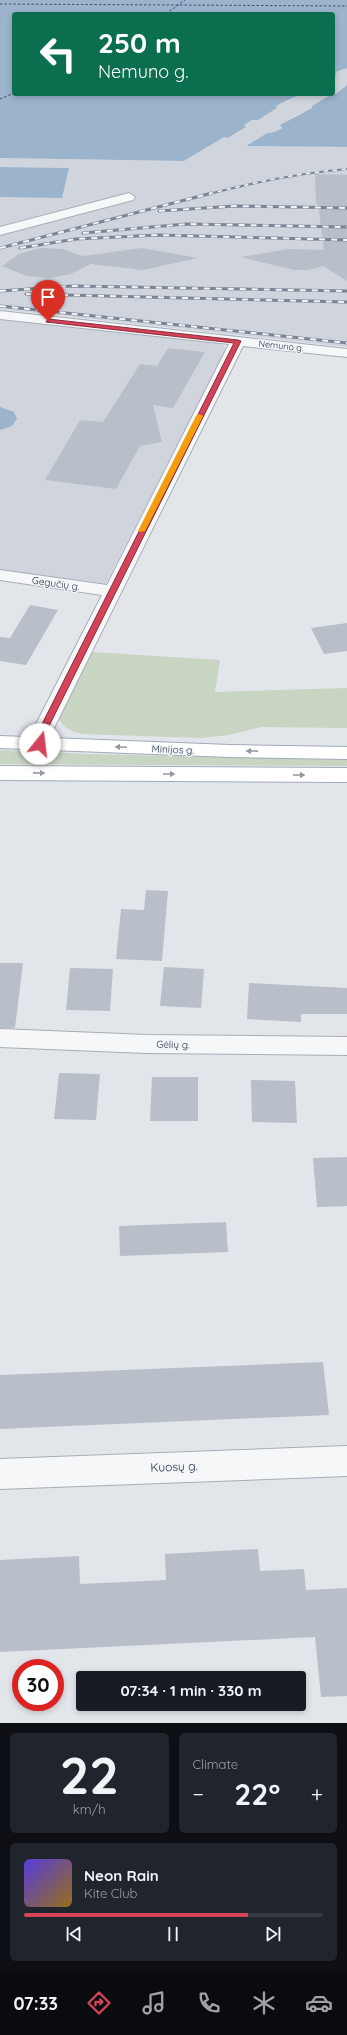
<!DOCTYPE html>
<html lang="en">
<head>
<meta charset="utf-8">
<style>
  body { margin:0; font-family:Quicksand,sans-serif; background:#20242c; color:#f1f3f6; height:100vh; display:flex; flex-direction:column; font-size:15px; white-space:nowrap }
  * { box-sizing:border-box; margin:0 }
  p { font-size:13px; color:#9ea1a6 }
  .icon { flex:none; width:22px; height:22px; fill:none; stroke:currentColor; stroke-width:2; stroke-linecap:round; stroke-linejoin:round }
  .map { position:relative; height:1723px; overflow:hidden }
  .drawer { display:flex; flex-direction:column; gap:10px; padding:10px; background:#0d0f14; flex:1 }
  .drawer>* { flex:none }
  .banner { position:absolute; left:12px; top:12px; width:323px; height:84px; border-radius:4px; box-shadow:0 2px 6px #0003; background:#0b6e4f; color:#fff; overflow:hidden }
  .speed { position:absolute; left:12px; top:1659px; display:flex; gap:8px; font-size:20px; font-weight:700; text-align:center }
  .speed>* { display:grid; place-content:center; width:52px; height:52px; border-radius:50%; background:#171b24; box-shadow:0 2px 6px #0003; line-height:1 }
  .speed .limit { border:6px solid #d22; background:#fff; color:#111 }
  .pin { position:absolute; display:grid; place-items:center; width:34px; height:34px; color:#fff; margin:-41px -17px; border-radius:50% 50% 50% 0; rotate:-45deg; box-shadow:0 0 4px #0007 }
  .pin .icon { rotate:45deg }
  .me { position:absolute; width:44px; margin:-22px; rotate:16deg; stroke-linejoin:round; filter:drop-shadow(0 0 3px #0008) }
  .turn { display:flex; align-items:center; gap:14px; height:84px; padding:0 20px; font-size:18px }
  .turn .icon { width:52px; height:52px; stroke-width:2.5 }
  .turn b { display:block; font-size:28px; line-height:34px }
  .big { font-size:30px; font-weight:700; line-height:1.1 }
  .drawer .card { flex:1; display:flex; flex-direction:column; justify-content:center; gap:6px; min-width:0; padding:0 14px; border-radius:6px; background:#20242c }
  .drawer .dial { align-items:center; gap:0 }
  .dial b { font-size:52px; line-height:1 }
  .song { display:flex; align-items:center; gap:12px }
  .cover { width:48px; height:48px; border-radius:6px; background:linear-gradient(135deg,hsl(250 70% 55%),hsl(40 70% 35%)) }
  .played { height:4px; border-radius:2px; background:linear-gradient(90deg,#d44359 75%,#363941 75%) }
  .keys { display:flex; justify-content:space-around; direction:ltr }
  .heat { display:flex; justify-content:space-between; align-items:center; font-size:22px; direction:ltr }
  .drawer .tiles { flex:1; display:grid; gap:10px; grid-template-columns:1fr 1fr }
  .card:last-child { grid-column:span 2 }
  .trip { position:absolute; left:76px; top:1671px; width:230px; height:40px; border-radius:4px; background:#171b24; box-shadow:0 2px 6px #0003; font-weight:700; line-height:40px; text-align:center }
  .dock { display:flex; height:64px; justify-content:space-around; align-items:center; background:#090b0e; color:#9ea1a6 }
  .dock .icon { width:28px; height:28px }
  .dock .active { color:#d44359 }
  .dock b { font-size:18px; color:#f1f3f6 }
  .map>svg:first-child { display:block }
  .built { fill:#d0d5dd }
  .green { fill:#c8d5c3 }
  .water { fill:#9cb3cc }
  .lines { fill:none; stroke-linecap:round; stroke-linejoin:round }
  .ferry { stroke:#31527a; stroke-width:1; stroke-dasharray:2.5 2; stroke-linecap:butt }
  .building { fill:#b9bfc9 }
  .minor-casing { stroke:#a7adb6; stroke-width:2 }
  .major-casing { stroke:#a1aab7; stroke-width:2 }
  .minor { fill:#f5f7f9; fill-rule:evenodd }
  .major { fill:#fff; fill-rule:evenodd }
  .rail-far1-casing { stroke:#7b8596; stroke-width:2 }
  .rail-casing { stroke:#7b8596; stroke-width:3 }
  .rail-far1 { stroke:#f2f5f8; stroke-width:1.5; stroke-dasharray:4.5; stroke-linecap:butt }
  .rail { stroke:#f2f5f8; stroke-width:2; stroke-dasharray:6; stroke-linecap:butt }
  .oneway { fill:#9499a2 }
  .route { fill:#d44359; stroke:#8a2c3a }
  .slow { fill:#f59e0b }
  .labels { text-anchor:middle; stroke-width:3; stroke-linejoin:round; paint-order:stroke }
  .far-street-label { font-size:9px; fill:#293344; stroke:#f2f5f8 }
  .street-label { font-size:10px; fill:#293344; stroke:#f2f5f8 }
  .near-street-label { font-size:12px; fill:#293344; stroke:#f2f5f8 }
</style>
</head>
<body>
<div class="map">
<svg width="347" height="1723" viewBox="0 0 347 1723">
  <rect width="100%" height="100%" fill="#e2e6eb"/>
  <path class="built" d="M342,68H347V85L342,88V90L336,94L330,95L312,106L313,108L306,112L300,113L281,125L282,127L274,132L267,133L246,145L347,147V347L0,309V197H61L69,168L0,167V158L184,161L224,137L228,138L245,128L243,125L252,120H258L277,108L276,106L283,102L289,101L301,94H333V76L336,74L335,72Z
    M0,319L216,342L227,348L105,585L0,570Z"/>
  <path class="green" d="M91,652L220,660L215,692L347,688V728L261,727L229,735L201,738L81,734C71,731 62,728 59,718Z
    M0,750L90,754L347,760V766L0,764Z"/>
  <path class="water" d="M0,0H347V68L335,72L337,74L333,76V14H14V94H301C292,99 284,101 276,106L277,108L258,120H252L244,125L246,127L228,138L224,137L184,161L0,158Z
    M347,85V147L246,146L267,133L274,132L282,128L280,125L312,108V106L330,95L336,94Z
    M0,167L69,168L62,198L0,197Z
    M0,407L14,412L17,419L12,426L0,430Z"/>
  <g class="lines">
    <path class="ferry" d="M0,4L347,6
      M166,14L185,0
      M0,99L14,93"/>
  </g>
  <path class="building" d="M315,174L347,175V281L323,266L308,270H294L240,257L289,249L324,250L318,204H316Z
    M40,248L63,249L82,256L142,248L198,258L143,270L91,264L71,274L49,278L26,276L2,266L19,254Z
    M168,348L205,352L173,408L153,405L162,442L140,446L116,489L45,480L80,420L103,422L140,364L157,366Z
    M30,605L58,610L26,665L0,661V637L10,638Z
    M347,623V651L324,654L311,628Z
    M146,890L168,891L162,961L116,959L121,909L144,910Z
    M0,963H23L15,1028H0Z
    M164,967L204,969L201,1008L160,1006Z
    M70,968L113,969L110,1011L66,1010Z
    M249,983L347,988V1014H301V1022L247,1019Z
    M59,1073L100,1074L96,1120L54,1119Z
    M152,1077H198V1121H150Z
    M251,1080L295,1081L297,1123L252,1122Z
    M347,1157V1206L317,1207L313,1158Z
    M226,1222L228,1252L120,1256L119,1226Z
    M323,1362L329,1415L0,1429V1375Z
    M258,1549L260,1571L304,1569L306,1590L347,1588V1696L321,1697L315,1637L0,1652V1560L79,1556L80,1584L166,1580L165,1554Z"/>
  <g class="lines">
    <g class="minor-casing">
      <path id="minor" d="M129,193L135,197L133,200L0,235V227Z
        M0,311L347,349V357L243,346L55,726L47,749L40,750L33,749L30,744L35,726L102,595L0,580V570L107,585L229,344L0,319Z
        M0,1029L147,1035L347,1037V1055L147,1053L0,1047Z
        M347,1446V1476L0,1489V1459Z"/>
    </g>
    <g class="major-casing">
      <path id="major" d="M0,736L230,745L347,747V759L230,757L0,748Z
        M0,766L347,768V782L0,780Z"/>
    </g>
    <use href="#minor" class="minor"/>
    <use href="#major" class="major"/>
    <g class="rail-far1-casing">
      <path id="rail-far1" d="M209,194C255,182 299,173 347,169"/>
    </g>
    <g class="rail-casing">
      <path id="rail" d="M159,211L235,206L347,208
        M83,233L186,224L347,227
        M0,248L212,193
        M20,248L76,239L158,235L347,240
        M0,291L72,286L347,291
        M26,294L347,302
        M0,306L347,343"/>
    </g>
    <use href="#rail-far1" class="rail-far1"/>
    <use href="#rail" class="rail"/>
  </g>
  <defs><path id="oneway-solid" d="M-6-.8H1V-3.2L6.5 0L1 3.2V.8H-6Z"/></defs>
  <g class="oneway">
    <use href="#oneway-solid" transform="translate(121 747) rotate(-178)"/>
    <use href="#oneway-solid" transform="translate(252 751) rotate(-179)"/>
    <use href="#oneway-solid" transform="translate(39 773) rotate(1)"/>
    <use href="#oneway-solid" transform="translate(169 774)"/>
    <use href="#oneway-solid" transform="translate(299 775)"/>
  </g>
  <path class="route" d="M48,319L238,340L241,341L49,726L44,744L40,747L36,744L41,726L234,343L46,322Z"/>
  <path class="slow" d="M199,414L203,416L145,531L139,532L138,531L196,416Z"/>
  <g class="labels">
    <g class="far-street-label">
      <text transform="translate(281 346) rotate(6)" y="3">Nemuno g.</text>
    </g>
    <g class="street-label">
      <text transform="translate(56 583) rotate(8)" y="4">Gegučių g.</text>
      <text transform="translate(173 749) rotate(2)" y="4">Minijos g.</text>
      <text transform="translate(173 1044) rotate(1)" y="4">Gėlių g.</text>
    </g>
    <g class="near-street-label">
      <text transform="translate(174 1467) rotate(-2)" y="4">Kuosų g.</text>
    </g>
  </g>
</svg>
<div class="speed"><div class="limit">30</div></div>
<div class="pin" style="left:48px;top:321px;background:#d93025"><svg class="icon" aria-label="arrive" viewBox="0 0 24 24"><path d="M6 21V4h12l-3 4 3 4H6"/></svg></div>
<svg class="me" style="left:40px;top:744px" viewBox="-20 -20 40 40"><circle r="19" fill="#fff"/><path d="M0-13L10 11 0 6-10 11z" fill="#d44359"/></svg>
<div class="trip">07:34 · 1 min · 330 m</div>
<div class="banner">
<div class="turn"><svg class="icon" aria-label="left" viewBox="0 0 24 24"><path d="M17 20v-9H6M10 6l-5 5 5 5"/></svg><div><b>250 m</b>Nemuno g.</div></div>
</div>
</div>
<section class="drawer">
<div class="tiles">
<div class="card dial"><b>22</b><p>km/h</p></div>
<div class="card"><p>Climate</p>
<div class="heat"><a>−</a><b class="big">22°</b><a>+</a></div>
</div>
<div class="card">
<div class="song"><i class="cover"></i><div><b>Neon Rain</b><p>Kite Club</p></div></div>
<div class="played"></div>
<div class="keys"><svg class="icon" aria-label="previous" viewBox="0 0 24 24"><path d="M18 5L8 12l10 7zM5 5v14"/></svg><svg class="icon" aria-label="pause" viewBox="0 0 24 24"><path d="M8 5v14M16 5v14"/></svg><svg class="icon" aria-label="next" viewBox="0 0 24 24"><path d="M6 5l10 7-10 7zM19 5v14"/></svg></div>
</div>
</div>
</section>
<nav class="dock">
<b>07:33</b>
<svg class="icon active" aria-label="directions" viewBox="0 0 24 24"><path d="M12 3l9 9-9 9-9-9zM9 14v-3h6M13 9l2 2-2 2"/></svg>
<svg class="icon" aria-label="music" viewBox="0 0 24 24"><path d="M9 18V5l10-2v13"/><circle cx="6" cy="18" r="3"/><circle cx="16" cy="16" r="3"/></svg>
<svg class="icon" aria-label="phone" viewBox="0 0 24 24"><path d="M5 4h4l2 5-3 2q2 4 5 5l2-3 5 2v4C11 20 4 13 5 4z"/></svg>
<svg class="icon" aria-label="climate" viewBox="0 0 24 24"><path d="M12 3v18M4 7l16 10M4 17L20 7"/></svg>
<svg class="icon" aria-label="car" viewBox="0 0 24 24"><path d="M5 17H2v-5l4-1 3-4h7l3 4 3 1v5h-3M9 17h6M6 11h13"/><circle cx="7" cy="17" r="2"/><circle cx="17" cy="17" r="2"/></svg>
</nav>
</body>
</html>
